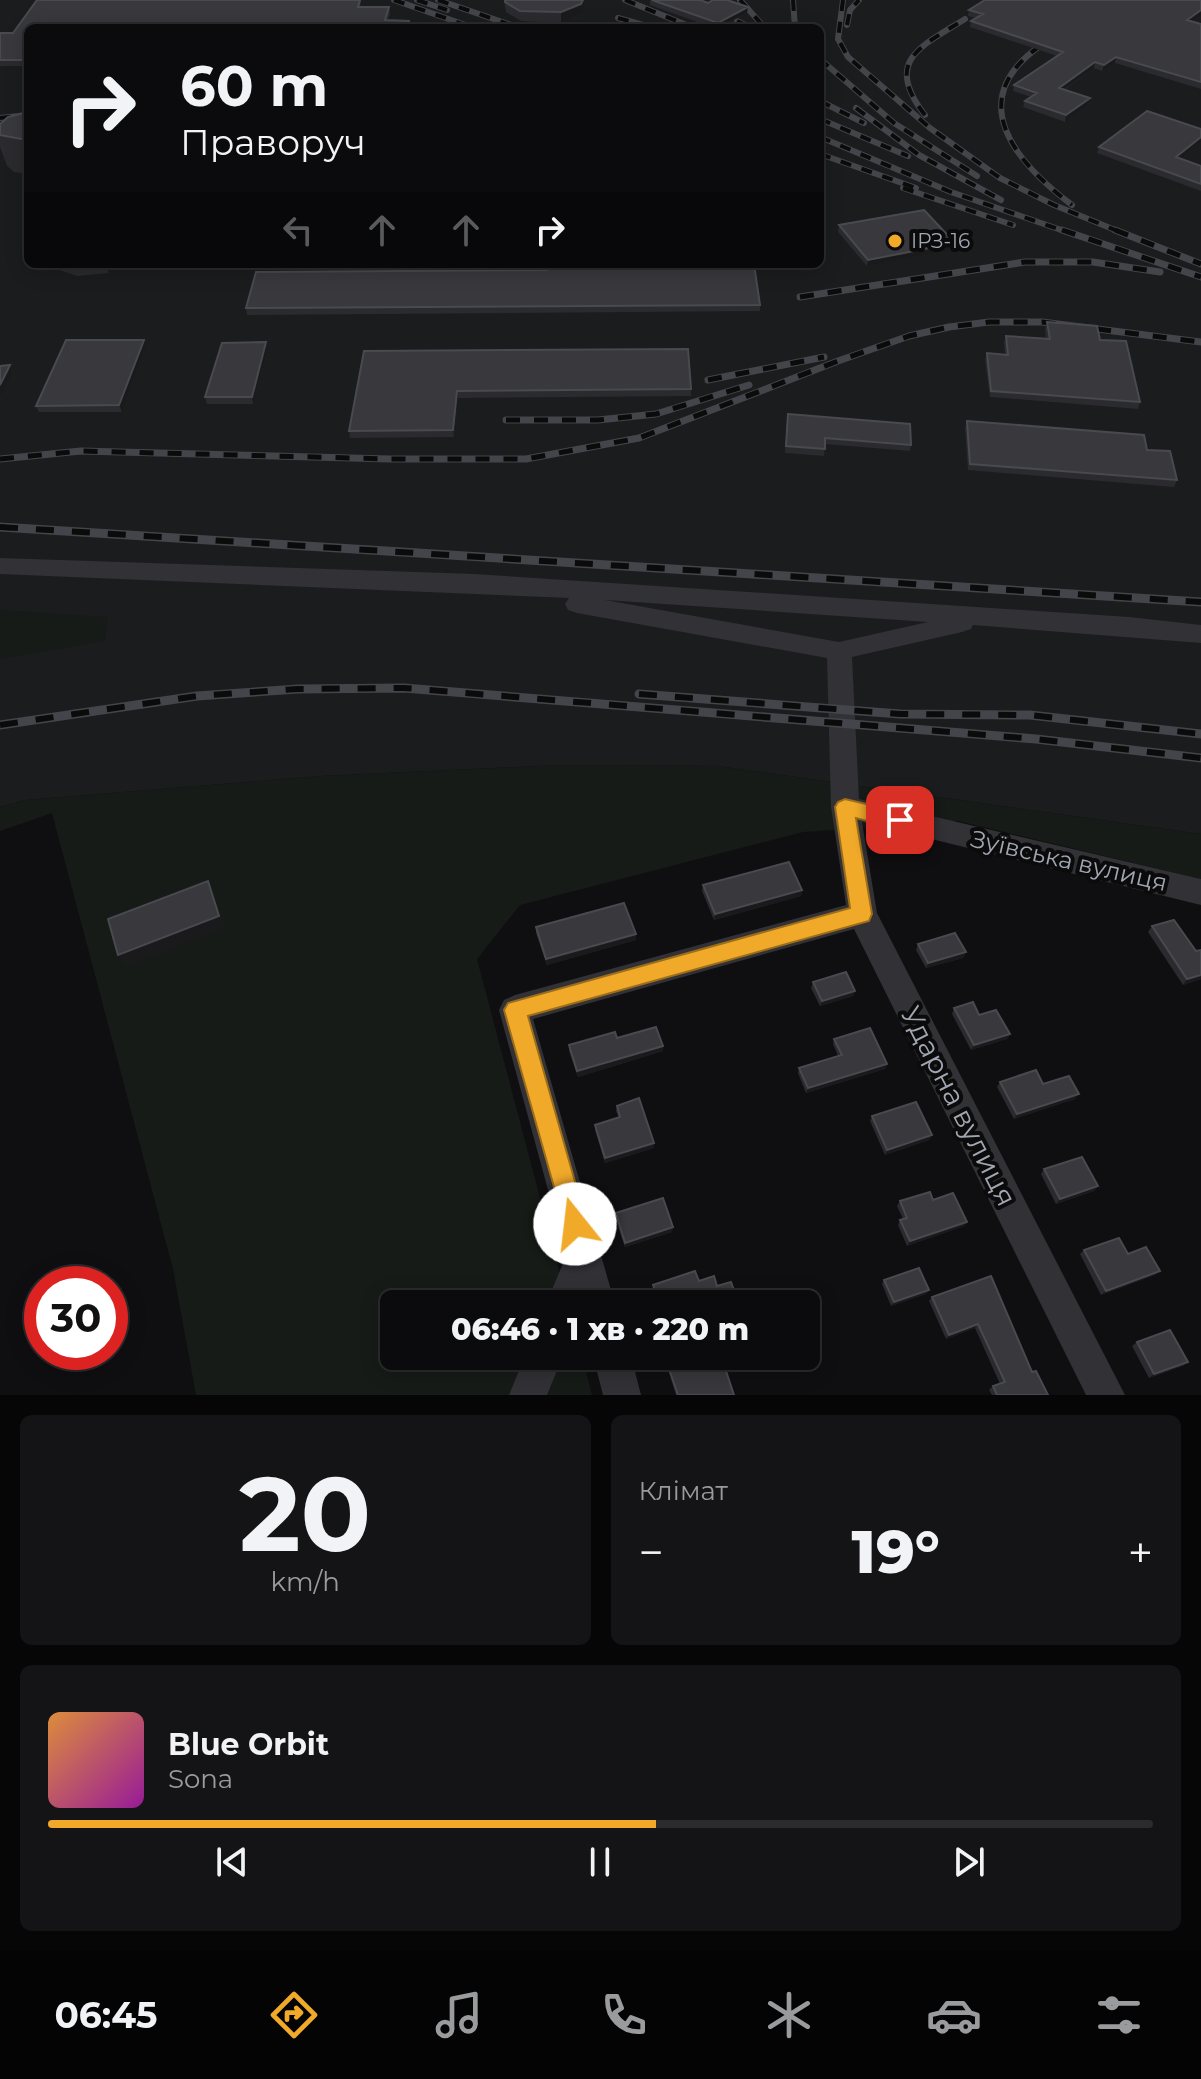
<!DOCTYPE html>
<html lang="uk">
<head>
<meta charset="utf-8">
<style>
  body { margin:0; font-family:Montserrat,sans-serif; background:#141416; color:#f1f3f6; height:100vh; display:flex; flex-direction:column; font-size:30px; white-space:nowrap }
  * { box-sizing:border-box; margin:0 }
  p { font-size:26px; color:#9a9b9d }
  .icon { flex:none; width:44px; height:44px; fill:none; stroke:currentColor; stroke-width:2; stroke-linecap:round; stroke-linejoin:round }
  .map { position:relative; height:1395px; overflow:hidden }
  .drawer { display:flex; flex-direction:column; gap:20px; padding:20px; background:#060607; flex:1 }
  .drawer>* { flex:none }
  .guide { position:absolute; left:24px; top:24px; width:800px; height:244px; border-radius:12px; box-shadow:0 4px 20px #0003,0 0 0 2px #2b2b2e; background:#0b0b0d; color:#f1f3f6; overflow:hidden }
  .speed { position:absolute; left:24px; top:1266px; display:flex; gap:16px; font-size:40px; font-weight:700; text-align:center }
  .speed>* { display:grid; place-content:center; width:104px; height:104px; border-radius:50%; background:#0b0b0d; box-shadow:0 4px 20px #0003,0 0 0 2px #2b2b2e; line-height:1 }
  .speed .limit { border:12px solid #d22; background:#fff; color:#111 }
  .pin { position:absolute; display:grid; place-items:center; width:68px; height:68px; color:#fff; margin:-34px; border-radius:16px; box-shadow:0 4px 12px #0006 }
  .me { position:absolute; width:88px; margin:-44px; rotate:344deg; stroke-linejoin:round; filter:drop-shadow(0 0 6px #0008) }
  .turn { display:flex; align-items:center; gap:28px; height:168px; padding:0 24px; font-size:36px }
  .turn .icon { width:104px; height:104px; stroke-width:2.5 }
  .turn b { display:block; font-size:56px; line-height:68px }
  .lanes { display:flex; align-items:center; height:76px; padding:0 24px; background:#0003; justify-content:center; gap:40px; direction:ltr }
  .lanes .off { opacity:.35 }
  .big { font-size:60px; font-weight:800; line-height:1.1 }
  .drawer .widget { flex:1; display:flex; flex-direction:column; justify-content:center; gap:12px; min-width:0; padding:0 28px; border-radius:12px; background:#141416 }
  .drawer .dial { align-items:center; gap:0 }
  .dial b { font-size:104px; line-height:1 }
  .song { display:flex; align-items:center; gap:24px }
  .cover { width:96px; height:96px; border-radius:12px; background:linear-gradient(135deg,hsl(30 70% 55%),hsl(300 70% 35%)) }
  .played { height:8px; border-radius:4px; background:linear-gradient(90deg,#f0a929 55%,#2b2b2e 55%) }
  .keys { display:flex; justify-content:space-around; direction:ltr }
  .heat { display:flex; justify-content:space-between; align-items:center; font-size:44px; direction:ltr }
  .drawer .tiles { flex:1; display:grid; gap:20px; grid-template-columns:1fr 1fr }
  .widget:last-child { grid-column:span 2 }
  .trip { position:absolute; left:380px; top:1290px; width:440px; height:80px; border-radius:12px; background:#0b0b0d; box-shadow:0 4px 20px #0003,0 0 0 2px #2b2b2e; font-weight:800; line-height:80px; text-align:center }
  .dock { display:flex; height:128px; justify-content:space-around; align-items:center; background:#040405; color:#9a9b9d }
  .dock .icon { width:56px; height:56px }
  .dock .on { color:#f0a929 }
  .dock b { font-size:36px; color:#f1f3f6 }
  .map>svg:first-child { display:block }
  .built { fill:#1b1c1e; fill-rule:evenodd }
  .green { fill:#161b17 }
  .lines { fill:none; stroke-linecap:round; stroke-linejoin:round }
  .minor { fill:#313136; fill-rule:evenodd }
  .rail-far2-casing { stroke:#44454b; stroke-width:6 }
  .rail-far1-casing { stroke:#44454b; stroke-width:7 }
  .rail-casing { stroke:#44454b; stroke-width:9 }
  .rail-far2 { stroke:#0b0b0c; stroke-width:4; stroke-dasharray:11; stroke-linecap:butt }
  .rail-far1 { stroke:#0b0b0c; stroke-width:5; stroke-dasharray:14; stroke-linecap:butt }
  .rail { stroke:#0b0b0c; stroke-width:6; stroke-dasharray:18; stroke-linecap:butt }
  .wall { fill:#2b2b2f }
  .shaded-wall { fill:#1a1a1d }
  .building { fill:#38383d; stroke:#484a4f; stroke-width:2 }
  .route { fill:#f0a929; stroke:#9c6e1b; stroke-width:2 }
  .poi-dot { fill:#f0a929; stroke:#0b0b0c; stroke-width:3 }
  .labels { text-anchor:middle; stroke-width:8; stroke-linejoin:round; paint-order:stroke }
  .far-poi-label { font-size:20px; fill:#a1a6b2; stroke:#0b0b0c; text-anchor:start }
  .street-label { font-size:24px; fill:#a1a6b2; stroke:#0b0b0c }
  .near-street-label { font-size:28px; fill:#a1a6b2; stroke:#0b0b0c }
</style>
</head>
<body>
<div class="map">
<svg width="1201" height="1395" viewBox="0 0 1201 1395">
  <rect width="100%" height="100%" fill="#0f0f11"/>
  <path class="built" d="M0,0H1201V834L717,766L560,765L321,776L26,800L0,807ZM28,28H820V264H28Z"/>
  <path class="green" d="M0,610L108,617L105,641L0,659Z
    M560,765L717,766L1201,834V879L958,821L803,832L520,905L477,959L568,1304H394V1356H582L592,1395H196L173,1269L52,813L0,831V807L26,800L321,776Z"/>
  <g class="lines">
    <path class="minor" d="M0,558L475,574L1129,617L1201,625V643L973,625L971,629L962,632L852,657L859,799L1201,879V905L862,822L877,913L1125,1395H1086L854,929L533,1019L615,1304H546L566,1256L499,1010L504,1000L515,995L846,905L831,807L827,658L577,613L568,610L565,604L569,598L0,574ZM605,600L928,622L839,642Z
      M525,1356H563L547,1395H509Z
      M593,1356H631L641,1395H603Z"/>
    <g class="rail-far2-casing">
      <path id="rail-far2" d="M394,0L474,28
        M417,0L447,10
        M438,0L520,28
        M625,0L694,28
        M740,0L765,28
        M793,0L795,28
        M843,0L838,39L848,57L930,128L1000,178L1054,205L1120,232
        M618,18L654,28
        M737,21L752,28
        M847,25L850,10L859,0
        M1040,46C963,100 1015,162 1072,205
        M820,59L894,123L977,176
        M820,101L864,123
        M856,108L919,155L1001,200
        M925,115C883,61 920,47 965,19
        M0,118L28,115
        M820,119L908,156
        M820,137L951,192L1067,232
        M820,154L916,188
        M903,188L1013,225"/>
    </g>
    <g class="rail-far1-casing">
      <path id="rail-far1" d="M1062,230L1201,277
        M1115,230L1201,264
        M800,297L1025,262H1093L1160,272
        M708,380L824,357
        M506,420H598L656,414L749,385
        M0,459L81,451L390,459H526L639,438L838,361L909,336L949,327L989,322H1042L1201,342
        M0,527L11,528"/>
    </g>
    <g class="rail-casing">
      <path id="rail" d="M0,527L1201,602
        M639,694L900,714L1030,715L1201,734
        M0,725L197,696L298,689L404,688L1036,739L1201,758"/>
    </g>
    <use href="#rail-far2" class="rail-far2"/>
    <use href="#rail-far1" class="rail-far1"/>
    <use href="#rail" class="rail"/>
  </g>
  <path class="wall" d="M37,0H361L360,7H389L390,13L388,21L409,27L28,28V66H0V33H13Z
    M504,0H584V9L581,14L561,23L521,21L506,12Z
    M650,0L747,13L719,28H714L650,5Z
    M969,10L1191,22L1201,24V89L1115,63L1102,71L1094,68L1064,90L1090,98L1088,105L1065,122L1023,107L1025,101L1031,97L1013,91L1014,85L1057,56L970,27L971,21L976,18L968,16Z
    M28,112V174L14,172L7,166L0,147V124Z
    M1201,142L1180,159L1201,166V191L1097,153L1099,147Z
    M839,225L955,243L954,250L867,266L838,232Z
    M51,264H127L123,267L109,273L77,276L54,268Z
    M760,305V311L247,315L246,308Z
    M1047,322L1100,340L1140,402L1138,409L990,397L985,360L987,353L1005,355L1004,343L1006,336L1046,339L1045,329Z
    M146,346L122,412H39L36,406Z
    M268,349L253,404H207L205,397Z
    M364,351L691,389V396L458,398L454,437L350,438L349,431Z
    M787,421L911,445L910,451L825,444L824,456L785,453Z
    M967,421L1147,450L1177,480L1174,487L968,470L965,428Z
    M703,885L802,890L801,896L714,920L702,891Z
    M1152,926L1196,951L1201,950V979L1183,985L1148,932Z
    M536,927L636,934V940L547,965L536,933Z
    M918,944L966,952L963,958L926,968L916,950Z
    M813,982L855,991L853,996L820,1006L811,988Z
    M954,1008L979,1015L1010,1034L1007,1039L971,1050L952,1014Z
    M617,1038L663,1051L578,1077L569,1051V1045Z
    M834,1039L887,1064L885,1069L806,1093L798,1073L799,1068L838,1056L833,1044Z
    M1000,1082L1043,1084L1075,1099L1014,1119L997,1087Z
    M617,1106L654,1148L605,1163L595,1130V1125L619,1118L616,1111Z
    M872,1116L932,1135L929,1140L885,1155L870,1121Z
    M1044,1169L1098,1186L1094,1191L1056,1204L1041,1174Z
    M933,1200L967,1222L964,1226L907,1246L898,1225L900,1220L903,1219L897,1206L900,1201Z
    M616,1213L672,1232L625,1247L615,1218Z
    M1084,1250L1128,1254L1160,1271L1155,1275L1101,1295L1080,1254Z
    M991,1276L1032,1372L1048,1395H992L989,1390L993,1386L1000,1384L975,1328L946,1339L929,1301L932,1297Z
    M884,1280L929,1290L926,1294L891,1306L882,1284Z
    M1137,1342L1188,1362L1183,1366L1149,1378L1132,1346Z
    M667,1363L734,1395H676L667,1366Z"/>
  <path class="shaded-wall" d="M584,0V9L581,14L561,23V12Z
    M748,7L747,13L717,28L718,23Z
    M1201,10V15L1185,26L1187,20Z
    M1116,57L1115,63L1102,71L1104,65Z
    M1095,62L1094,68L1057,94L1059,88Z
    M1090,98L1088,105L1065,122L1066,115Z
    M28,137V160L21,139Z
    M1201,137V142L1174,164L1176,157Z
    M955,243L954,250L867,266L868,260Z
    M106,264H127L123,267L109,273Z
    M144,340L146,346L122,412L119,405Z
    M266,342L268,349L253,404L252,397Z
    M10,365L12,372L1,395L0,385Z
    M457,391L458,398L454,437L453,430Z
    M208,881L225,928L125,967L118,955Z
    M802,890L801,896L714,920L715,914Z
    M636,934V940L547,965L546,959Z
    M966,952L963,958L926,968L928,963Z
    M1201,975V979L1183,985L1187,979Z
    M855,991L853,996L820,1006L822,1001Z
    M1010,1034L1007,1039L971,1050L974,1045Z
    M663,1046V1051L578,1077L577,1071Z
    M887,1064L885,1069L806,1093L808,1088Z
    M1079,1094L1075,1099L1014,1119L1017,1114Z
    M932,1135L929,1140L885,1155L887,1150Z
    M654,1143V1148L605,1163V1158Z
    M1098,1186L1094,1191L1056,1204L1060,1199Z
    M967,1222L964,1226L907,1246L910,1241Z
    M673,1227L672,1232L625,1247V1243Z
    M1160,1271L1155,1275L1101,1295L1106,1291Z
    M929,1290L926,1294L891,1306L894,1302Z
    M737,1299L736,1303L732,1304H721Z
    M978,1324L975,1328L946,1339L949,1335Z
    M1188,1362L1183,1366L1149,1378L1154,1374Z"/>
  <path class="building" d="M37,0H360L358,7H389L385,20L409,21L407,28H28V60H0V33H13Z
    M505,0H583L581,4L561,12L520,11L505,2Z
    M652,0H700L708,3L713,0H727L748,7L718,23Z
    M985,0H1201V10L1187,20L1201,24V82L1116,57L1104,65L1095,62L1059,88L1090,98L1066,115L1025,101L1037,93L1014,85L1063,52L971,21L983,14L969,10Z
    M1147,111L1201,129V137L1176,157L1201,166V184L1099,147Z
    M28,112V137L21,139L0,135V124L8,117Z
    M924,210L955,243L868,260L839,225Z
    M547,264H754L760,305L246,308L256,272L547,270Z
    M1047,322L1097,326L1100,340L1126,341L1140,402L991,391L987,353L1008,355L1006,336L1050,339Z
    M66,340H144L119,405L36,406Z
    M266,342L252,397H205L222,343Z
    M688,349L691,389L457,391L453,430L349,431L364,351Z
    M10,365L0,385V366Z
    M788,414L910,424L911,445L825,438V449L786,446Z
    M967,421L1144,435L1147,450L1170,451L1177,480L970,464Z
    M789,862L802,890L715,914L703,885Z
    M208,881L219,916L118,955L108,919Z
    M624,903L636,934L546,959L536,927Z
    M1174,920L1196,951L1201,950V975L1187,979L1152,926Z
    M955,933L966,952L928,963L918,944Z
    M846,972L855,991L822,1001L813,982Z
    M973,1002L979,1015L996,1010L1010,1034L974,1045L954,1008Z
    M656,1027L663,1046L577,1071L569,1045L615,1032L617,1038Z
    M870,1028L887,1064L808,1088L799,1068L842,1055L834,1039Z
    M1036,1070L1043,1084L1069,1076L1079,1094L1017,1114L1000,1082Z
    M639,1098L654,1143L605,1158L595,1125L620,1117L617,1106Z
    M916,1102L932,1135L887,1150L872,1116Z
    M1082,1157L1098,1186L1060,1199L1044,1169Z
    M930,1192L933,1200L953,1193L967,1222L910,1241L900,1220L907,1218L900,1201Z
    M663,1198L673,1227L625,1243L616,1213Z
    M1119,1238L1128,1254L1146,1247L1160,1271L1106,1291L1084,1250Z
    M919,1268L929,1290L894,1302L884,1280Z
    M695,1271L699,1281L714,1276L717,1286L731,1282L737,1299L721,1304H659L653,1285Z
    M991,1276L1032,1372L1036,1371L1048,1395H997L993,1386L1005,1382L978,1324L949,1335L932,1297Z
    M1170,1330L1188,1362L1154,1374L1137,1342Z
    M687,1356H721L734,1395H678L667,1363Z"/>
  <path class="route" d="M845,799L900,812L907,815L909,820L907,826L900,829L856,818L872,914L869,921L528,1016L587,1224L584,1233L575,1236L567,1233L504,1010L508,1003L850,908L835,807L838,802Z"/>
  <circle class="poi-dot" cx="895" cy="241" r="8"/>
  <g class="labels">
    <g class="far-poi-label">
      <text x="911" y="248">ІРЗ-16</text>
    </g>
    <g class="street-label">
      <text transform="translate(1069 861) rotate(13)" y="8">Зуївська вулиця</text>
    </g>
    <g class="near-street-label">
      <text transform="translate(959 1106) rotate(63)" y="10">Ударна вулиця</text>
    </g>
  </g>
</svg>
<div class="speed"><div class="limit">30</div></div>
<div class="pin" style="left:900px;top:820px;background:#d93025"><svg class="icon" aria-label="arrive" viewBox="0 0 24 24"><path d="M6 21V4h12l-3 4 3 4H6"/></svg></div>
<svg class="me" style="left:575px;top:1224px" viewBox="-20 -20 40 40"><circle r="19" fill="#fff"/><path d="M0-13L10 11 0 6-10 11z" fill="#f0a929"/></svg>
<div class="trip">06:46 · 1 хв · 220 m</div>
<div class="guide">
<div class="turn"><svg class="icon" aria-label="right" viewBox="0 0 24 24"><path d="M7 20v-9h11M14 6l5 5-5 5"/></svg><div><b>60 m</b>Праворуч</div></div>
<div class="lanes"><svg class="icon off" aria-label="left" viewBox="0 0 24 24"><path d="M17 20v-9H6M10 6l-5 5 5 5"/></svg><svg class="icon off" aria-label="ahead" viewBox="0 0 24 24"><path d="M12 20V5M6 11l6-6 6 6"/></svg><svg class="icon off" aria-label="ahead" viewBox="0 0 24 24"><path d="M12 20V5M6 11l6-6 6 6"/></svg><svg class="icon" aria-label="right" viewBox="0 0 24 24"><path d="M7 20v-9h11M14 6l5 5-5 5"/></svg></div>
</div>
</div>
<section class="drawer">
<div class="tiles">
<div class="widget dial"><b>20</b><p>km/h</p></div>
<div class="widget"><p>Клімат</p>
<div class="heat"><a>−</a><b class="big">19°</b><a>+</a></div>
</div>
<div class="widget">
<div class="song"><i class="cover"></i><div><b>Blue Orbit</b><p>Sona</p></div></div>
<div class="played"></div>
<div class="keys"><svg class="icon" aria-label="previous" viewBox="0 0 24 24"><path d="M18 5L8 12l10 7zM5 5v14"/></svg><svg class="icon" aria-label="pause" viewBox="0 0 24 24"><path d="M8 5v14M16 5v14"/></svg><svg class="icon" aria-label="next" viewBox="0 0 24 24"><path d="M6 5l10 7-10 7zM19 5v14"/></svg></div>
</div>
</div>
</section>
<nav class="dock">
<b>06:45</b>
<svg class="icon on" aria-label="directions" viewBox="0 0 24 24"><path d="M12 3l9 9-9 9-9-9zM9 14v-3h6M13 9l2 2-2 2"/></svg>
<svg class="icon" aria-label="music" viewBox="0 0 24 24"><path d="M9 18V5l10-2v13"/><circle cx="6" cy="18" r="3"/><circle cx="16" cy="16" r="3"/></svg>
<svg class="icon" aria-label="phone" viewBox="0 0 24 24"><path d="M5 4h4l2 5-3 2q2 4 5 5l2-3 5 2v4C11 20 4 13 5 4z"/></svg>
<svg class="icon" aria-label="climate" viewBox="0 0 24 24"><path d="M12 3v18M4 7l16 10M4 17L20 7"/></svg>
<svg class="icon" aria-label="car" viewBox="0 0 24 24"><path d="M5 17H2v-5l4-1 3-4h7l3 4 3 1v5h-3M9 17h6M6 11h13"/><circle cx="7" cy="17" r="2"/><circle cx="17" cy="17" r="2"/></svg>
<svg class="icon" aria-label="filters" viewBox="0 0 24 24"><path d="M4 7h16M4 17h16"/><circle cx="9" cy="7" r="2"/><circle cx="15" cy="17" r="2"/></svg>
</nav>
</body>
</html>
